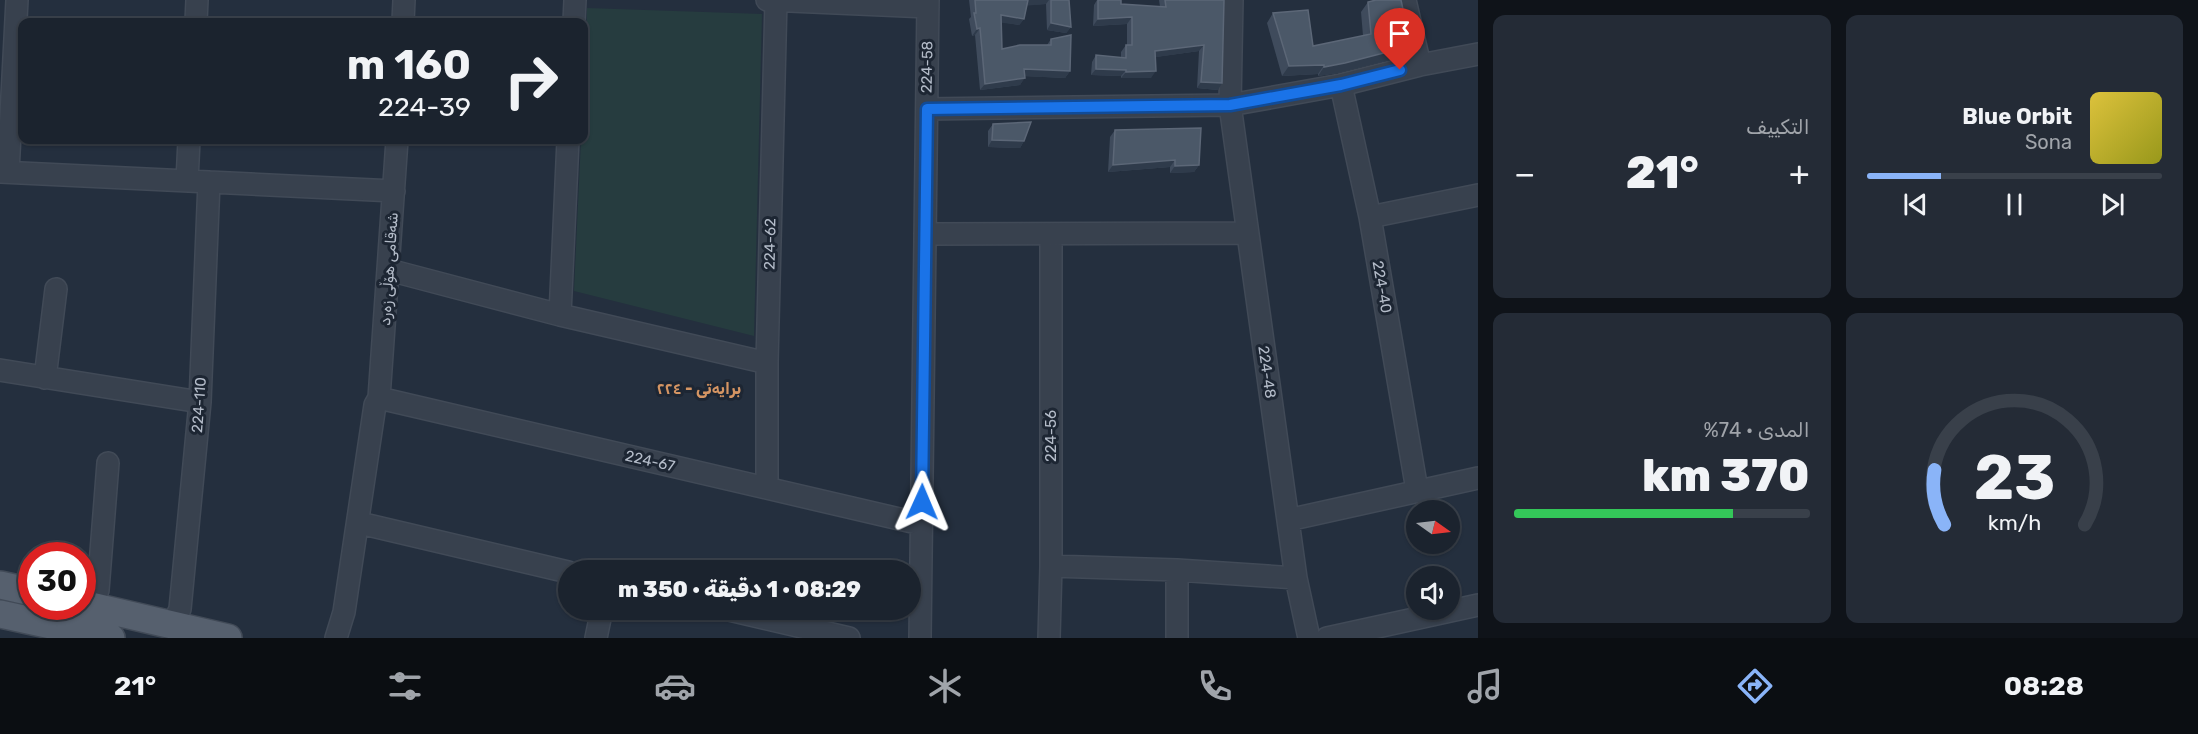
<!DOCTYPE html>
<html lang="ar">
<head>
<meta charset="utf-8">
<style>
  body { margin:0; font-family:Rubik,Vazirmatn,sans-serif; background:#242b36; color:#f1f3f6; direction:rtl; height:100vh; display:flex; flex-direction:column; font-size:22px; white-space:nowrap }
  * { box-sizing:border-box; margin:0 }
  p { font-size:20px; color:#a0a4aa }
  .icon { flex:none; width:33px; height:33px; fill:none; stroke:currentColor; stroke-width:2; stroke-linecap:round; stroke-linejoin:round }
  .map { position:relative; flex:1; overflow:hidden; direction:ltr }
  .panel { display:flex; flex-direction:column; gap:15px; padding:15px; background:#0f1319; width:720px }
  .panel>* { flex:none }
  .hud { position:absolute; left:18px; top:18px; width:570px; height:126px; border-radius:12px; box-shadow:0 2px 4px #0004,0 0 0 2px #39404a; direction:rtl; background:#1b232e; color:#f1f3f6; overflow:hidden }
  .needle { width:39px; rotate:104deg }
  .buttons { position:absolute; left:1406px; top:500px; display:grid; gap:12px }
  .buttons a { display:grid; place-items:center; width:54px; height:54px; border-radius:50%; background:#1b232e; box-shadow:0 2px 4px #0004,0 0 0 2px #39404a; font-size:30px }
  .speed { position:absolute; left:18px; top:542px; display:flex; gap:12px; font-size:30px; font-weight:700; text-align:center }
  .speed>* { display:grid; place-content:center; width:78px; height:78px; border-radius:50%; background:#1b232e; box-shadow:0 2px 4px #0004,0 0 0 2px #39404a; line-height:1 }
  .speed .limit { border:9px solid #d22; background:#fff; color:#111 }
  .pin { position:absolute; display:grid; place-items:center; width:51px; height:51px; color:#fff; margin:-62px -26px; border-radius:50% 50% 50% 0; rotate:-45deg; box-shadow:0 0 6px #0007 }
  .pin .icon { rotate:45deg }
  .me { position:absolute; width:66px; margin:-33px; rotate:1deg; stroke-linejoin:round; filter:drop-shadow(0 0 4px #0008) }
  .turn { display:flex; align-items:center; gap:21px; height:126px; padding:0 18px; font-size:27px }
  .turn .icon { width:78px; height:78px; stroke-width:2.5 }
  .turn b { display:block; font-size:42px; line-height:51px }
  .big { font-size:45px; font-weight:800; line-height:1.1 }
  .panel .tile { flex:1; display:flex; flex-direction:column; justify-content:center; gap:9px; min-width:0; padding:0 21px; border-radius:12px; background:#242b36 }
  .panel .dial { align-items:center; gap:0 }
  .dial svg { height:156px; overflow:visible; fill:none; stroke:#39404a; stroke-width:7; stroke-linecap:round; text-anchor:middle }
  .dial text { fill:#f1f3f6; stroke:none }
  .song { display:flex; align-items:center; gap:18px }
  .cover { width:72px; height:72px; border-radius:9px; background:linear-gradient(135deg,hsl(50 70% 55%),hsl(60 70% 35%)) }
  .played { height:6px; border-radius:3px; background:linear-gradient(90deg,#8ab4f8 25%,#39404a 25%) }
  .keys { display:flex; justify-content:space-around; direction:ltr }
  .heat { display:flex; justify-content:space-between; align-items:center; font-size:33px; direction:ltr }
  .charge { height:9px; border-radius:4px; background:linear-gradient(90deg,#34c759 74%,#39404a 0) }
  .panel .tiles { flex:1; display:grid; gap:15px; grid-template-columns:repeat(2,1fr) }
  .trip { position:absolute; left:558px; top:560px; width:363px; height:60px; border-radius:30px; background:#1b232e; box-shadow:0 2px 4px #0004,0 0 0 2px #39404a; font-weight:800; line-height:60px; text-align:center; direction:rtl }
  .menu { display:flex; height:96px; justify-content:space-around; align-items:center; background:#0b0e12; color:#a0a4aa }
  .menu .icon { width:42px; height:42px }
  .menu .selected { color:#8ab4f8 }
  .menu b { font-size:27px; color:#f1f3f6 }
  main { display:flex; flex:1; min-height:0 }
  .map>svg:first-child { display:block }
  .green { fill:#263c3f }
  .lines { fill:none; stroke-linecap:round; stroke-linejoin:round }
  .minor-casing { stroke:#414a57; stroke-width:24 }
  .major-casing { stroke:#414a57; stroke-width:30 }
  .minor { stroke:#38414e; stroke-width:21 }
  .major { stroke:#56606e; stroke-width:27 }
  .wall { fill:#3f4b5c }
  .shaded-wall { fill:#2f3b4b }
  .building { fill:#4b5868; stroke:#5c6777; stroke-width:1.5 }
  .route-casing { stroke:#114b97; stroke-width:15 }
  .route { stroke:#1a73e8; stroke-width:10 }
  .labels { text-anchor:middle; stroke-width:6; stroke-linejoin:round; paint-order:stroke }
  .street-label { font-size:15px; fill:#b4bcc9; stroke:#1d2633 }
  .neighbourhood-label { font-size:16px; font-weight:bold; fill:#d59563; stroke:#1d2633 }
</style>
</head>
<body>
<main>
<section class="panel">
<div class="tiles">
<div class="tile">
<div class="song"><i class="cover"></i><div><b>Blue Orbit</b><p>Sona</p></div></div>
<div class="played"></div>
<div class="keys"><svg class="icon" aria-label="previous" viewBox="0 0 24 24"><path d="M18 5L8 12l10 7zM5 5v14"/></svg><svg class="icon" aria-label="pause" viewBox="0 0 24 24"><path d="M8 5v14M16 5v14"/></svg><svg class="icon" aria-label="next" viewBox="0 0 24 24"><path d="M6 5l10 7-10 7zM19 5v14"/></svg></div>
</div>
<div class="tile"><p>التكييف</p>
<div class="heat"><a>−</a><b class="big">21°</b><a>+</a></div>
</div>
<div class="tile dial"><svg viewBox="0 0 100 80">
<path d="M14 69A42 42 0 1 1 86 69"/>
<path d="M14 69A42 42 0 0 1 9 41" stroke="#8ab4f8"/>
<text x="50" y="56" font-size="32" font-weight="700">23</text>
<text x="50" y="72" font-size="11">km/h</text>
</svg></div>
<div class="tile"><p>المدى · 74%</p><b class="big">370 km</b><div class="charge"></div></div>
</div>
</section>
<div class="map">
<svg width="1478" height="638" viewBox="0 0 1478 638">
  <rect width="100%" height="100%" fill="#242f3e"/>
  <path class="green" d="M587,8L762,14L754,336L574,291L581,140H584Z"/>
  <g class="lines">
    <g class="minor-casing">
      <path id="minor" d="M767,0L928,7
        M1232,0L1230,105L1296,578L1309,638
        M1405,0L1420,65
        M196,22L197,0
        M403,22L404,0
        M574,22L575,0
        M1341,85L1370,217L1417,490
        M927,109L1230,105L1341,85L1420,65L1478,54
        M0,172L394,191
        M8,172L17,0
        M187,181L189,140
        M1370,217L1478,195
        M925,234L1247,233
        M389,270L560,315L767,363
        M560,315L568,140
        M0,370L200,402
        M45,378L56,289
        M379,398L921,524
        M767,488V363L776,0
        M1288,520L1478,478
        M368,525L568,572
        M1051,566L1177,570L1296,578
        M91,606L98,590L108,463
        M725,609L849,638
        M172,626L180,609L200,402L209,182
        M336,638L344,612L375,405L379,398L397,140
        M596,638L602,609
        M920,638L928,0
        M1049,638L1051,566V234
        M1177,638V570
        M1327,638L1478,605"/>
    </g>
    <g class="major-casing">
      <path id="major" d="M0,585L32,592
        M82,604L228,638
        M0,614L111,638"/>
    </g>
    <use href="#minor" class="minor"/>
    <use href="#major" class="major"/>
  </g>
  <path class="wall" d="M969,0H1069L1071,27L1066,33L1047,30L1046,4L1026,5L1024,19L1019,25L1001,22L1002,49L1047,45L1051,39L1070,71L1065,78L1025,76L1020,85L980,90L975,35L972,36L969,19L971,17Z
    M1097,0H1121V4L1160,7L1159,0H1224L1218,90L1197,88L1199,51L1155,57L1151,78H1121V76L1091,75L1092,62L1096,55L1121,58V52L1126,45H1127V24L1093,26L1094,5Z
    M1368,2L1411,46L1405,56L1338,73L1318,76V74L1282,76L1267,23L1273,13L1313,46L1363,36L1361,12Z
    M993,124L1024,141L1020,148L988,147V131Z
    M1115,130L1199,165L1194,172L1170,173V167L1108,172L1110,137Z"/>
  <path class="shaded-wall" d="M1027,0H1049L1046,4L1023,6Z
    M1001,15L1024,19L1019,25L996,22Z
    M1132,17L1127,24L1093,26L1098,19Z
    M1051,23L1071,27L1066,33L1047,30Z
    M980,28L975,35L972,36L977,29Z
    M1204,45L1199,51L1150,58L1155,51Z
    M1411,46L1405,56L1338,73L1318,76L1324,67Z
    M1324,65L1318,74L1282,76L1289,66Z
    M1024,69L1070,71L1065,78L1020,76Z
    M1096,69L1126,70L1121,76L1091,75Z
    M1156,71L1151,78H1121L1126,72Z
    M1025,78L1020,85L980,90L985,84Z
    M1201,82L1222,83L1218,90L1197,88Z
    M992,140L1024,141L1020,148L988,147Z
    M1175,160L1170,167L1108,172L1113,165Z
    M1199,165L1194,172L1170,173L1175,166Z"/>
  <path class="building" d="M975,0H1028L1024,19L1001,15L1002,49L1020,45H1051V39L1071,35L1070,71L1024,69L1025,78L985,84L980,28L977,29L974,13H976Z
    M1051,0H1069L1071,27L1051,23Z
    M1098,0H1121V4L1166,7L1165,0H1224L1222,83L1201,82L1204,45L1155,51L1156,71L1126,72V70L1096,69V55L1126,58V45H1132V17L1098,19Z
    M1376,0H1401L1411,46L1345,63L1324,67V65L1289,66L1273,13L1308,10L1313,46L1371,34L1368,2Z
    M1031,122L1024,141L992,140L993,124Z
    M1201,128L1199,165L1175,166V160L1113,165L1115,130Z"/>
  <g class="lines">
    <g class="route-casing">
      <path id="route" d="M922,502L927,109L1230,105L1341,85L1400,70"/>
    </g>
    <use href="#route" class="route"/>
  </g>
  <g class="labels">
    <g class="street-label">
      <text transform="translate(927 67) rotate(-89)" y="5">224-58</text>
      <text transform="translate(770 244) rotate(-89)" y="5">224-62</text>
      <text transform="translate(389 269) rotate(-86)" y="5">شەقامی هۆڵی زەرد</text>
      <text transform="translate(1382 287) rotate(80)" y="5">224-40</text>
      <text transform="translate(1267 372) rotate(82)" y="5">224-48</text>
      <text transform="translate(199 405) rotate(-86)" y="5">224-110</text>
      <text transform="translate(1051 436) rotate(-90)" y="5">224-56</text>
      <text transform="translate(650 461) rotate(13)" y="5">224-67</text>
    </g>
    <g class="neighbourhood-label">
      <text x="699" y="394">برایەتی - ٢٢٤</text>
    </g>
  </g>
</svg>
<div class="buttons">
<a><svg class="needle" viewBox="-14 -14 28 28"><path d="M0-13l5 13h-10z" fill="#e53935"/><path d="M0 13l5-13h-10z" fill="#a0a4aa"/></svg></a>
<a><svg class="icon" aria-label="sound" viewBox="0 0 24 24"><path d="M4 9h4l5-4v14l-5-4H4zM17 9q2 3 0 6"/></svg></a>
</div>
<div class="speed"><div class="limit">30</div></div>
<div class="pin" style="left:1400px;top:70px;background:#d93025"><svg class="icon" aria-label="arrive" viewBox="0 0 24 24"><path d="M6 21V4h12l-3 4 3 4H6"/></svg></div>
<svg class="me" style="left:922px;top:502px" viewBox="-20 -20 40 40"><path d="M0-17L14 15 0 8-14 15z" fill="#1a73e8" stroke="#fff" stroke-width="4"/></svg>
<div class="trip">08:29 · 1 دقيقة · 350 m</div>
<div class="hud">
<div class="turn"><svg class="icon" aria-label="right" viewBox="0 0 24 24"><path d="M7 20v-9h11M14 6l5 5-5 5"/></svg><div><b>160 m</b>224-39</div></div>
</div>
</div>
</main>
<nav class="menu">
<b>08:28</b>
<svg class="icon selected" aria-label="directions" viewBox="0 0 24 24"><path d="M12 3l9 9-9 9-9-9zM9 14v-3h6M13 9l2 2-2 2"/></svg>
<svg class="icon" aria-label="music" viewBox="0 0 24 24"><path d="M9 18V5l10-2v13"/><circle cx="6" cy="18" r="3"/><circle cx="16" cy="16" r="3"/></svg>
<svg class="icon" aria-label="phone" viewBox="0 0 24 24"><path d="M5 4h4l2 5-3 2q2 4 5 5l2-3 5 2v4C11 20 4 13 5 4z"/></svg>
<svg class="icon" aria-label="climate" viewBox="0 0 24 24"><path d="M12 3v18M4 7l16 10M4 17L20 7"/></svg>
<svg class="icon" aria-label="car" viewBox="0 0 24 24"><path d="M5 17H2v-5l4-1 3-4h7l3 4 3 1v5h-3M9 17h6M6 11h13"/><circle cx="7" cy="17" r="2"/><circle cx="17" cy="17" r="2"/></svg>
<svg class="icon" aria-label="filters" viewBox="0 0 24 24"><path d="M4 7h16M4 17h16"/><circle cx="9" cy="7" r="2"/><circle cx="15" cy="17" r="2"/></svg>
<b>21°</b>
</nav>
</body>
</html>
